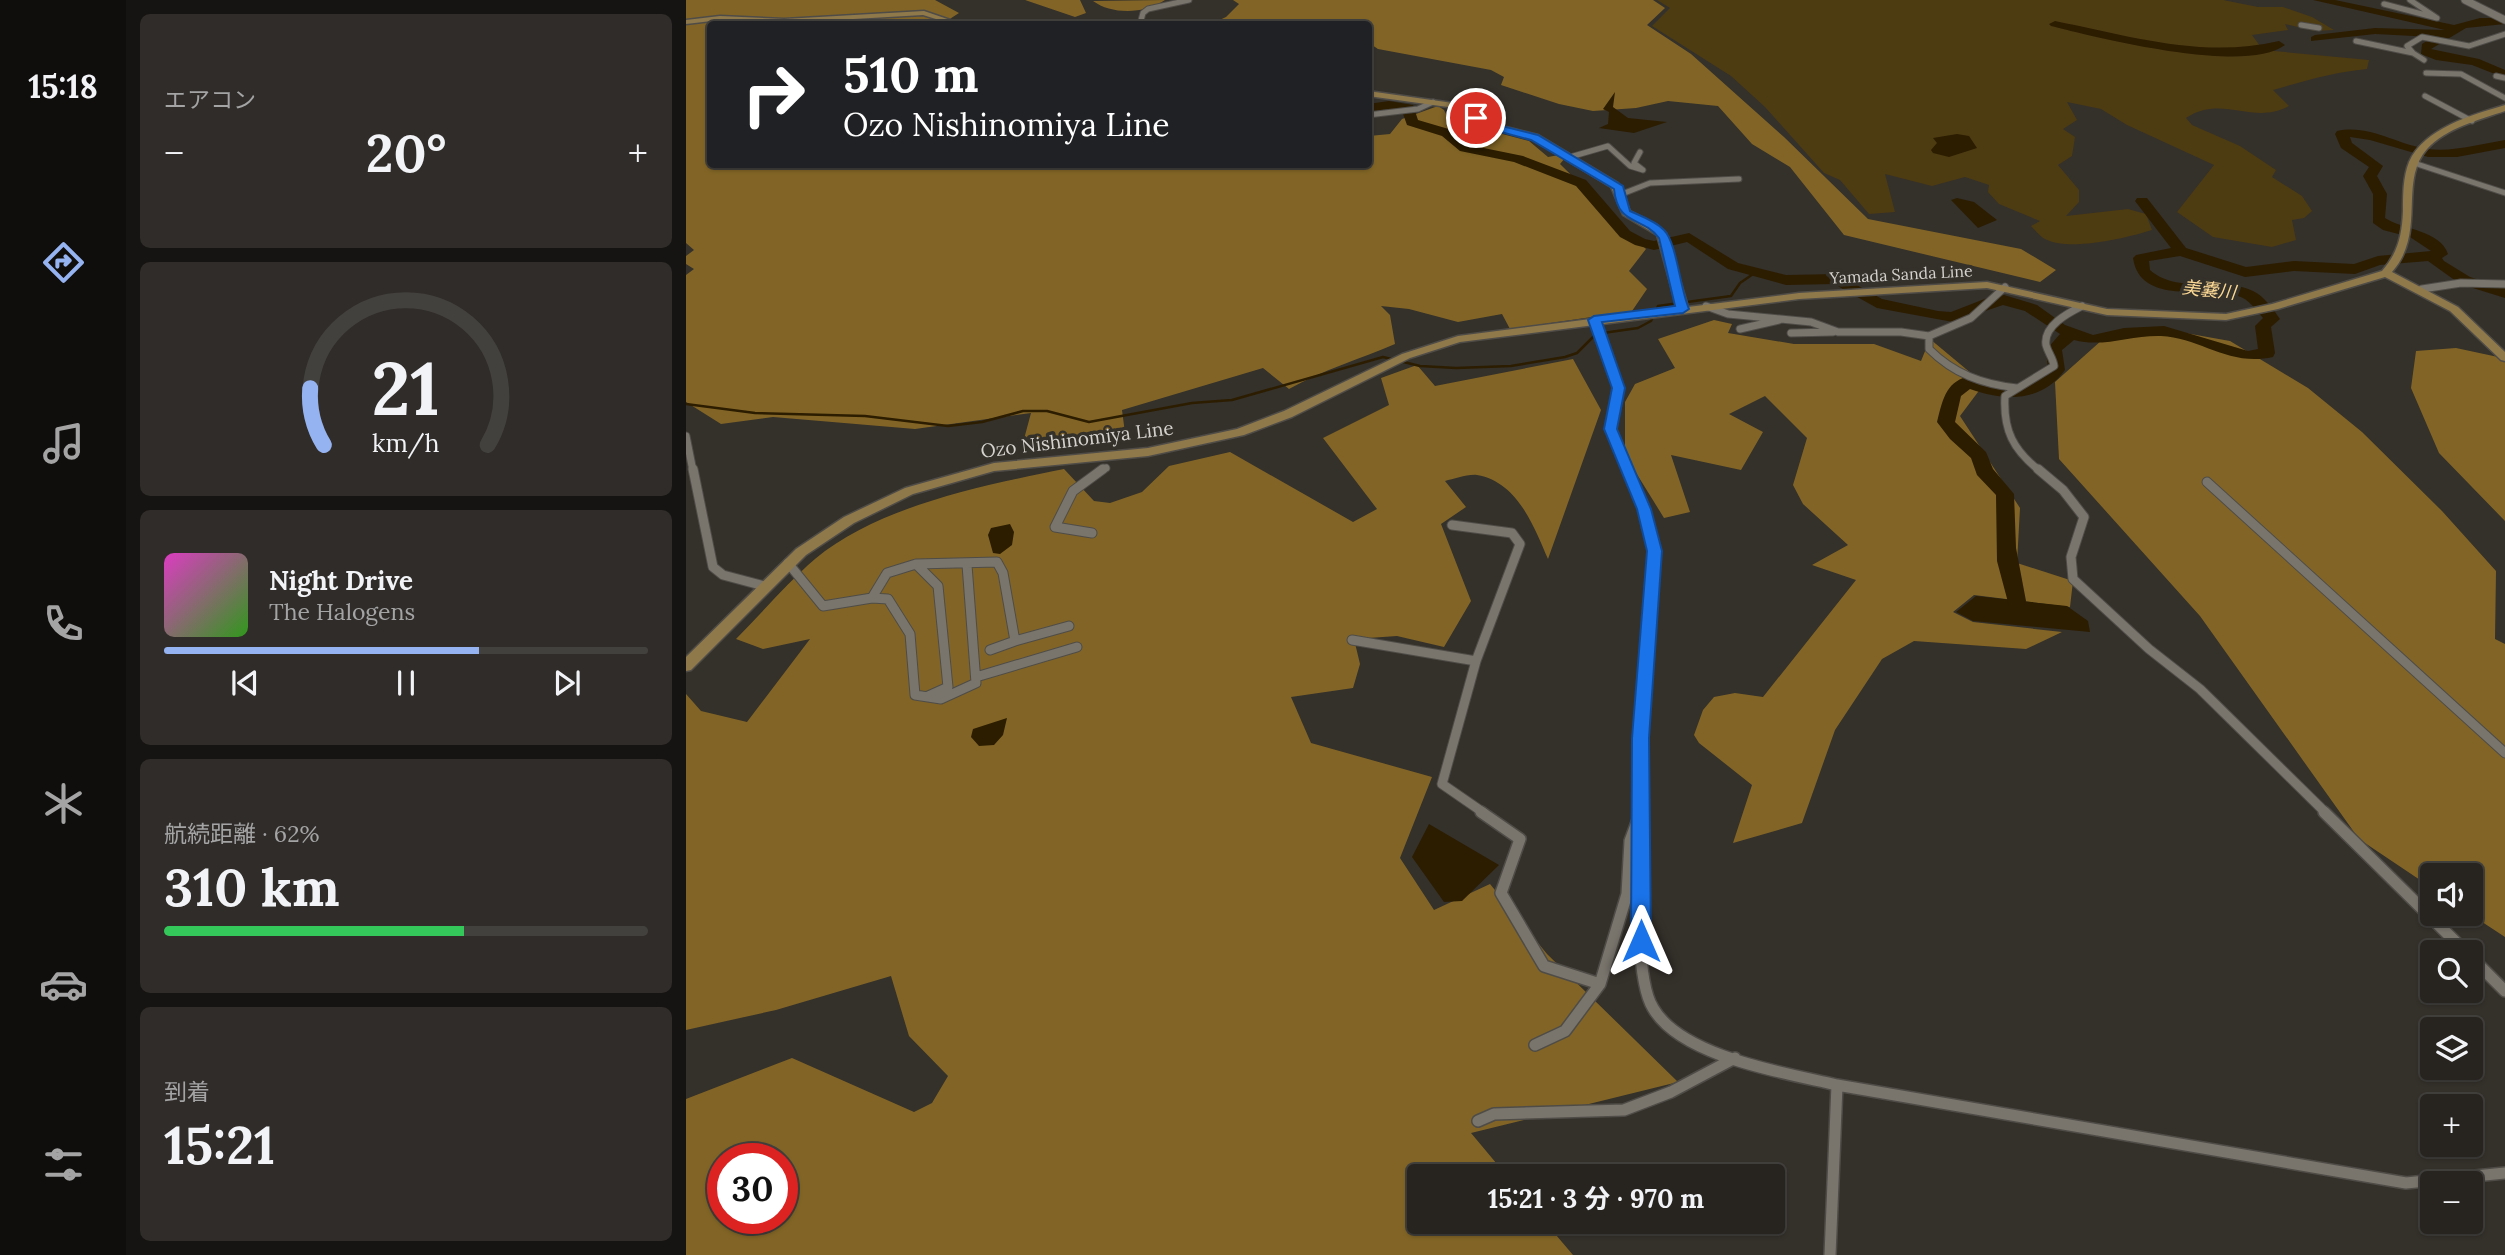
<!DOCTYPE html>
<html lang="ja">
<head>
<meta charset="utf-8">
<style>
  body { margin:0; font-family:Lora,"Noto Sans JP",serif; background:#2f2c29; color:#f1f3f6; height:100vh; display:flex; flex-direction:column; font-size:26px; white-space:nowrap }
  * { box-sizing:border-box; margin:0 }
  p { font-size:23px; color:#a4a4a5 }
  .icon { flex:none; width:38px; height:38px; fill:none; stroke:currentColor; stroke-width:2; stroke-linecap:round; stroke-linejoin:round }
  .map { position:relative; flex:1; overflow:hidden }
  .details { display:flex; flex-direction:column; gap:14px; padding:14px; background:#151412; width:560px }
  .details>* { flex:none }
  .guide { position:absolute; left:21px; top:21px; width:665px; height:147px; border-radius:7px; box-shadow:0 2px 5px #0004,0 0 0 2px #43413e; background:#202124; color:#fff; overflow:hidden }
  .tools { position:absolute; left:1734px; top:863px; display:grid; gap:14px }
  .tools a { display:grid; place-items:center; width:63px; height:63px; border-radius:7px; background:#272420; box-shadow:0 2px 5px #0004,0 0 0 2px #43413e; font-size:35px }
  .speed { position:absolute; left:21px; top:1143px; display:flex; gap:14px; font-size:35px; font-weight:700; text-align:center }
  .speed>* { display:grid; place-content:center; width:91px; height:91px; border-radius:50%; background:#272420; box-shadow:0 2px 5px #0004,0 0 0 2px #43413e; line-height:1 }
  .speed .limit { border:10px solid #d22; background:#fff; color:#111 }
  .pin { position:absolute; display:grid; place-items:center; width:60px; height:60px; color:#fff; margin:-30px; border:4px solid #fff; border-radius:50%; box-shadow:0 2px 7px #0007 }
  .me { position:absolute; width:77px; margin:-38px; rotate:0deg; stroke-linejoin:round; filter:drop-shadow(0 0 5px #0008) }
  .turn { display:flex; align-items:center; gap:24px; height:147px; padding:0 21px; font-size:32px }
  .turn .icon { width:91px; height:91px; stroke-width:2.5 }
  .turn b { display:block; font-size:49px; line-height:60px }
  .big { font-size:52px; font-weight:700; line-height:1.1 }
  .details .tile { flex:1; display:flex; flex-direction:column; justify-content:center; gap:10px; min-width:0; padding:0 24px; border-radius:10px; background:#2f2c29 }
  .details .dial { align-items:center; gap:0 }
  .dial svg { height:182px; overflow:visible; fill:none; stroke:#43413e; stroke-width:7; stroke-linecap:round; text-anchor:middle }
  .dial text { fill:#f1f3f6; stroke:none }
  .song { display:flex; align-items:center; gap:21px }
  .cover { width:84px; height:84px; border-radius:10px; background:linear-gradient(135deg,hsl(310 70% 55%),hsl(110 70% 35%)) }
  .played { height:7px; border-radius:4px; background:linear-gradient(90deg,#95b2f1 65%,#43413e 65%) }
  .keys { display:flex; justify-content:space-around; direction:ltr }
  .heat { display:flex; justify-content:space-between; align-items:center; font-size:38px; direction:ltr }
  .charge { height:10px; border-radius:5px; background:linear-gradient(90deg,#34c759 62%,#43413e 0) }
  .trip { position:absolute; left:721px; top:1164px; width:378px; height:70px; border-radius:7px; background:#272420; box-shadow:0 2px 5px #0004,0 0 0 2px #43413e; font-weight:700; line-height:70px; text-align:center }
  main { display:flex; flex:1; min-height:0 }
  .menu { display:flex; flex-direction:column; width:126px; justify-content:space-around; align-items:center; background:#100e0d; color:#a4a4a5 }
  .menu .icon { width:49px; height:49px }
  .menu .selected { color:#95b2f1 }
  .menu b { font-size:32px; color:#f1f3f6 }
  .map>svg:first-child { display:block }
  .green { fill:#4d3b12 }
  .forest { fill:#826526; fill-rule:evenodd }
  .water { fill:#2c1d00 }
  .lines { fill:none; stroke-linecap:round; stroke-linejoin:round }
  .stream { stroke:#2c1d00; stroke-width:2.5 }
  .river { fill:#2c1d00; fill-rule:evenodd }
  .minor-far3-casing { stroke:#4f4c47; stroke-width:7 }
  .minor-far2-casing { stroke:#4f4c47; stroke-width:9 }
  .minor-far1-casing { stroke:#4f4c47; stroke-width:11 }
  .minor-casing { stroke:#4f4c47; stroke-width:14 }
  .tertiary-casing { stroke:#4f4c47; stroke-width:9 }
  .primary-casing { stroke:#4f4c47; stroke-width:3 }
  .minor-far3 { stroke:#79756d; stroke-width:5 }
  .minor-far2 { stroke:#79756d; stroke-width:7 }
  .minor-far1 { stroke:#79756d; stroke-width:9 }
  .minor { stroke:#79756d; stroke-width:11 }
  .tertiary { stroke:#79756d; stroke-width:7 }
  .primary { fill:#8f794b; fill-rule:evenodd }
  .route { fill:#1a73e8; stroke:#114b97; stroke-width:2 }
  .labels { text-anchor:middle; stroke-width:7; stroke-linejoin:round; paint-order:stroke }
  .far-street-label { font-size:16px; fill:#d5d2ce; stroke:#34302a }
  .far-water-label { font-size:18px; font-style:italic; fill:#fbd894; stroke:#34302a }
  .street-label { font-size:19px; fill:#d5d2ce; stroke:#34302a }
</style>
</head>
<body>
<main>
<nav class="menu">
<b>15:18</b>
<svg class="icon selected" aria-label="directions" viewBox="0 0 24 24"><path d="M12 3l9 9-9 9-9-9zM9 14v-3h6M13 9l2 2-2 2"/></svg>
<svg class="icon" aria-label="music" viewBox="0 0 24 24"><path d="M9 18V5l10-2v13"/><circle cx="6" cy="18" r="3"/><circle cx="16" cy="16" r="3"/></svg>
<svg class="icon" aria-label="phone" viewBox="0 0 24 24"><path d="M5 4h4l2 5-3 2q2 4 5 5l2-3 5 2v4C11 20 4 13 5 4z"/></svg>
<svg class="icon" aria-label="climate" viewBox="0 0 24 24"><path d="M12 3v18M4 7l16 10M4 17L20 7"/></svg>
<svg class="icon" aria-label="car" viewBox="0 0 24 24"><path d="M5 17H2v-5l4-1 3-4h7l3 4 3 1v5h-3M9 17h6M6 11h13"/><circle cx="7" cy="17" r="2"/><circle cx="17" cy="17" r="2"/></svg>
<svg class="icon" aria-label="filters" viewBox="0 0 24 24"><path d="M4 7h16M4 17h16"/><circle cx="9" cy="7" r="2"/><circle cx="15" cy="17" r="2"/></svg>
</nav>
<section class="details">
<div class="tile"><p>エアコン</p>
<div class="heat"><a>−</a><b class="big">20°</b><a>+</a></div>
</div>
<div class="tile dial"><svg viewBox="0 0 100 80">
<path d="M14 69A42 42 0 1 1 86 69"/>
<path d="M14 69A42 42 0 0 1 8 44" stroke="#95b2f1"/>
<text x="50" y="56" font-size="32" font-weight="700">21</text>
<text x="50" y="72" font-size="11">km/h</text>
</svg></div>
<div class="tile">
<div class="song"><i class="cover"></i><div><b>Night Drive</b><p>The Halogens</p></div></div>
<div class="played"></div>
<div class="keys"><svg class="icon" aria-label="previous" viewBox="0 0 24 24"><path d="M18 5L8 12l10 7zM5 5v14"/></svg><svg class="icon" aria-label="pause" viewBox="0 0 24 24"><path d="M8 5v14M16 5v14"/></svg><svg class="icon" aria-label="next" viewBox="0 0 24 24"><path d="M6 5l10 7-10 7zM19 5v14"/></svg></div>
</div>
<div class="tile"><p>航続距離 · 62%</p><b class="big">310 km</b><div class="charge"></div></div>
<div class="tile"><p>到着</p><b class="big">15:21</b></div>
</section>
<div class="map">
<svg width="1819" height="1255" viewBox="0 0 1819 1255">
  <rect width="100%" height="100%" fill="#34302a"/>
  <path class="green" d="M971,0H1537L1572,7H1597L1626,17L1648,30L1629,31L1599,24L1602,30L1566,35L1577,50L1683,60L1681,69C1649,72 1618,81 1587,90L1603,106C1567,126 1537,94 1500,118L1506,125L1554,146L1590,170L1586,177L1616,196L1626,211L1618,218L1606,220L1610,240L1586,247L1527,237L1491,212L1528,165L1441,125L1415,109L1381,102L1391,120L1377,129L1389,137L1386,156L1372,165L1393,190V202L1380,216L1442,209L1460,214L1466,230C1441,238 1386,251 1361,240C1355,238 1349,230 1345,226L1354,221L1313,204L1302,192L1303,185L1279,177L1246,186L1199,174L1209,212L1183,214L1154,180L1138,173L1079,107L1045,76L966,26L984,8Z"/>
  <path class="forest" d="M0,0H249L273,13L256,24H24V101L21,103L24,104V164H682L683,136L704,134L716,119L752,106L758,110L763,120L843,141L862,157L873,155L879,158L874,164L960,249L943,271L961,289L946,311L824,329L816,314L772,322L723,309L695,306L704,315L709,344C674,359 637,370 603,389L577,368L436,410L439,433L334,454L345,413L229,429L87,417L35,424L0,402V275L8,269L0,264V256L8,250L0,243Z
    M339,0H394L400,13L389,17Z
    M479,0C459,14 426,15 407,1Z
    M547,0H967L979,8L961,25L1005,54L1098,137L1182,219L1335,249L1370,270L1354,282L1158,235L1104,167L1066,144L1032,106L982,101L950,108L907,111L873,104L815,85L818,77L805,70L692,49L683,43L682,24H525L540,17L553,4Z
    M1028,320L1046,324L1042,333L1108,344H1188L1235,361L1244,339L1298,384L1274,416L1334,508L1331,563L1387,581L1384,607L1288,595L1267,612L1287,622L1376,632L1340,649L1228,641L1196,659L1149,730L1116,823L1047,843L1066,785L1013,743L1008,735L1017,710L1028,697L1049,693L1077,697L1170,580L1126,565L1162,545L1117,504L1107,485L1121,438L1079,396L1043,414L1077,432L1055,470L985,455L1004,512L978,518L939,455V402L949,384L989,368L972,339Z
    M1471,328L1544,341L1622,388L1676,432L1756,511L1810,571L1809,639L1819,644V937L1784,914L1785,875H1746V888L1673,839L1514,616L1373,459L1369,382L1416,340Z
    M1770,348L1812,357L1819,362V521L1753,453L1725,388L1730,351Z
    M887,359L915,410L862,559C848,527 832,482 791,475C781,474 768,479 759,481L780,507L755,524L785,601L758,647L711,636L668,639L674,664L667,688L605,697L625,743L746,777L714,858L748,910L804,884L861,954L992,1082L785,1133L821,1176H733V1222H859L887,1255H0V1099L106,1058L228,1112L246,1103L262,1076L223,1036L205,976L90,1010L0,1030V694L15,711L61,722L124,639L77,649L50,639C76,613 101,583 129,559C192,506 299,485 378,469L408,501L424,503L456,492L483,466L544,452L667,522L691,509L637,438L703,405L695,378L731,365L749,386ZM37,1158H96V1218H37Z"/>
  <path class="water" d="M929,92L927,107L942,118L981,122L948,133L913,128L922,124L923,112L917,109Z
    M1271,134L1283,136L1291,148L1263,157L1247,153L1245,150L1251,143L1247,138Z
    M1271,198L1288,202L1311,220L1292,228L1265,200Z
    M324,524L328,532L326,545L314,554L307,553L302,535L305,528Z
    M1290,596L1381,606L1402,621L1404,632L1287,621L1270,612Z
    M321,718L317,735L308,745L293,746L285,737L287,729Z
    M743,824L813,865L776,901L758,902L726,857Z"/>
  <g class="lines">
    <path class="stream" d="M0,404L69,413L179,416L262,426L296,422L337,411H361L403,422L506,403L546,400L697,357L734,366L770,368L825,366L879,357L891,353L910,334L952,328L965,321L972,306L1045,296L1054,283L1070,272"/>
    <path class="river" d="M1627,0H1649L1768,25L1794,18H1819V24L1780,28L1745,49L1793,59L1819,70V78L1786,65L1750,60L1735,54L1736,44L1747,37L1689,34L1625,41V37L1629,35L1689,28L1759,30Z
      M1369,21C1444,36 1517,59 1593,41L1599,45C1560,75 1413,38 1365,26L1363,24Z
      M703,101L727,105L732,120L766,130L783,145L837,156L900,180L944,231L959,239L968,241L1003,233L1052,263L1100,275L1151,274L1196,299L1252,311L1265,312L1301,298L1318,295L1351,305L1379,325L1407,335L1438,328L1478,326L1562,351L1572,349L1569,326L1577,318C1570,310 1563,299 1552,296C1519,286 1454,306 1447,258L1450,255L1485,248L1449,201L1451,198H1461L1500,248L1560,267L1608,261L1668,264L1692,256L1745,251L1724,237L1697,230L1687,223V194L1677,176L1683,167L1655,148L1649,134L1651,131C1684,124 1711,145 1742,149C1768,152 1794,144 1819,140V148L1771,157H1742L1684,140L1664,137L1666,143L1697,166L1691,176L1701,194L1699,218C1717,230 1754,230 1762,254L1756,258L1758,261L1784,277L1819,288V298L1774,284L1742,261L1694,265L1669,274L1608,271L1559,277L1494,256L1463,261L1464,270C1492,295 1535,275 1567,291C1578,296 1587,309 1594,319L1585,327L1589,353L1587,357C1543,367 1515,338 1475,336C1445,335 1417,348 1388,340L1376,350L1379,370C1355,403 1318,401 1284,389L1275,396L1269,422L1300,452L1307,469L1328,494L1330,548L1340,601L1337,606H1323L1311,561L1310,495L1291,475L1285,458L1264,439L1251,422C1256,403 1259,382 1281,377L1329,388L1362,369L1360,350L1374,334L1339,311L1317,305L1267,322L1191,308L1148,284L1100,285L1042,269L1001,242L968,250L949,245L934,237L890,186L828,162L774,151L756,136L721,125L716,111L703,109L682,112V104Z"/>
    <g class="minor-far3-casing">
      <path id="minor-far3" d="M1698,4L1751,18L1724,0
        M454,24L457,13L462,9L503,0
        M1615,25L1633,28
        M1670,41L1727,53L1721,46L1736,37L1783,46L1819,34
        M1727,53L1738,60
        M1740,73L1775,74L1819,98
        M1810,76L1819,78
        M1739,96L1786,121
        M682,115L732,109L747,102
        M884,157L922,146L944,166L957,170L948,163L954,152
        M1728,163L1819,193
        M936,194L964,183L1053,179"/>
    </g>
    <g class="minor-far2-casing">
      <path id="minor-far2" d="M1319,287L1285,318L1243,336V349C1268,374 1296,384 1331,388
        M1736,289L1775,283L1819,284
        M1020,306L1042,314L1125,322L1152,332H1215L1243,336
        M909,320L932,388L924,429L942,471
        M1054,329L1093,320
        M1105,333L1147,332
        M0,436L7,471
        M413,471L420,468
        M1354,471C1327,450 1317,430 1319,396L1368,366C1367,358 1362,353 1360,345C1357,326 1382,313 1396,306"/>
    </g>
    <g class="minor-far1-casing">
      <path id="minor-far1" d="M7,469L27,567L37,575L78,586
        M941,469L958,509L969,551L955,738V813
        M1352,469L1377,490L1398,517L1385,557L1387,579L1463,649L1514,689L1640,813
        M1521,482L1819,753
        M406,533L369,527L387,491L417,469
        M102,563L137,606L186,598L202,599L224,634L229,695L255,699L290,683L281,565
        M230,564L311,562L317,573L329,641L383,626
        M187,596L201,573L230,564L252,586L262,687L242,696
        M666,640L790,661L834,544L826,533L766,525
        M304,650L329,641
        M790,661L756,784L798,813
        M290,677L391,647"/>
    </g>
    <g class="minor-casing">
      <path id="minor" d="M795,812L834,839L815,893L858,966L914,984L941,894L944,841L953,817
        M955,812C955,856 946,974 967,1008C995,1057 1100,1073 1151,1085
        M1638,812L1780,952
        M1785,957L1819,991
        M849,1045L879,1031L914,984
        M792,1121L808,1114L938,1110L985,1092L1049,1058
        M1144,1255L1151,1085L1720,1183L1819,1173"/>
    </g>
    <g class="tertiary-casing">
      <path id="tertiary" d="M1779,0L1819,20"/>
    </g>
    <g class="primary-casing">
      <path id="primary" d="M238,11L276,24H266L237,15L98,23L34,20L0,24V20L34,16L98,19Z
        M682,91L767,103L796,121L852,135L932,183L944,211L971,225L980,233L1002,307L1113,293L1301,282L1421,309L1540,314L1586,304L1696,271C1712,253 1716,235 1717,211C1717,195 1717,177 1723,162C1738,128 1786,115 1819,105V111C1793,120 1760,128 1741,149C1712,182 1741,232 1706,272L1772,307L1819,352V361L1815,360L1764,311L1699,277L1592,309L1540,320L1421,315L1301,288L1113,299L774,342L724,358L606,417L558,435L462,456L308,471L227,494L168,523L120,555L5,670L0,671V657L110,549L158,517L219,488L308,463L462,448L551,429L598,411L716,354L772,336L991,308L971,235L937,215L925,187L846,139L790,125L762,107L682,96Z"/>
    </g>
    <use href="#minor-far3" class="minor-far3"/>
    <use href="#minor-far2" class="minor-far2"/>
    <use href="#minor-far1" class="minor-far1"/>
    <use href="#minor" class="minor"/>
    <use href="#tertiary" class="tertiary"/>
    <use href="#primary" class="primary"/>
  </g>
  <path class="route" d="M790,116L796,121L852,135L937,186L944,211C955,216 970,221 978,230C991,243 994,289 1003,309L997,313L916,322L939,388L931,429L965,509L976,551L963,738L965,941L962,947L955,950L948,947L945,941L946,738L961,551L951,509L918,429L926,388L902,320L908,316L989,306L973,238C955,215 932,227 928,189L845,140L789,125L785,118Z"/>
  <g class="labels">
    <g class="far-street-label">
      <text transform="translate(1215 274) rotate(-3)" y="6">Yamada Sanda Line</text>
    </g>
    <g class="far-water-label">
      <text transform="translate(1523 290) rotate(6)" y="6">美嚢川</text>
    </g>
    <g class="street-label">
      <text transform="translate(391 439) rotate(-7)" y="7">Ozo Nishinomiya Line</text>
    </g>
  </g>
</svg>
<div class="tools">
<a><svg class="icon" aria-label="sound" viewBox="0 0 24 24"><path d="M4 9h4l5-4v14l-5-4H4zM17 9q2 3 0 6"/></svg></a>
<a><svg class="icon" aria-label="search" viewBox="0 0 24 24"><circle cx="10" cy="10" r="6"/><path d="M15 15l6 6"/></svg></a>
<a><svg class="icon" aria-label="layers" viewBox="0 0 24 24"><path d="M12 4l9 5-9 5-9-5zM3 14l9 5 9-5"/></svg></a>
<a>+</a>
<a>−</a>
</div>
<div class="speed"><div class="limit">30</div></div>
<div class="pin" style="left:790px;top:118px;background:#d93025"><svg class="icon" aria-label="arrive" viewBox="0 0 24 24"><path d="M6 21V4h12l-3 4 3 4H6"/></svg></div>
<svg class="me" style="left:955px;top:941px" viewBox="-20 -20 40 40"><path d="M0-17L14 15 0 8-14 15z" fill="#1a73e8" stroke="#fff" stroke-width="4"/></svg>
<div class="trip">15:21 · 3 分 · 970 m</div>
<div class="guide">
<div class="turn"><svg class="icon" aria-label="right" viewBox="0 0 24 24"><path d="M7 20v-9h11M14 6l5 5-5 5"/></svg><div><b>510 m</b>Ozo Nishinomiya Line</div></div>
</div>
</div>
</main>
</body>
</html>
